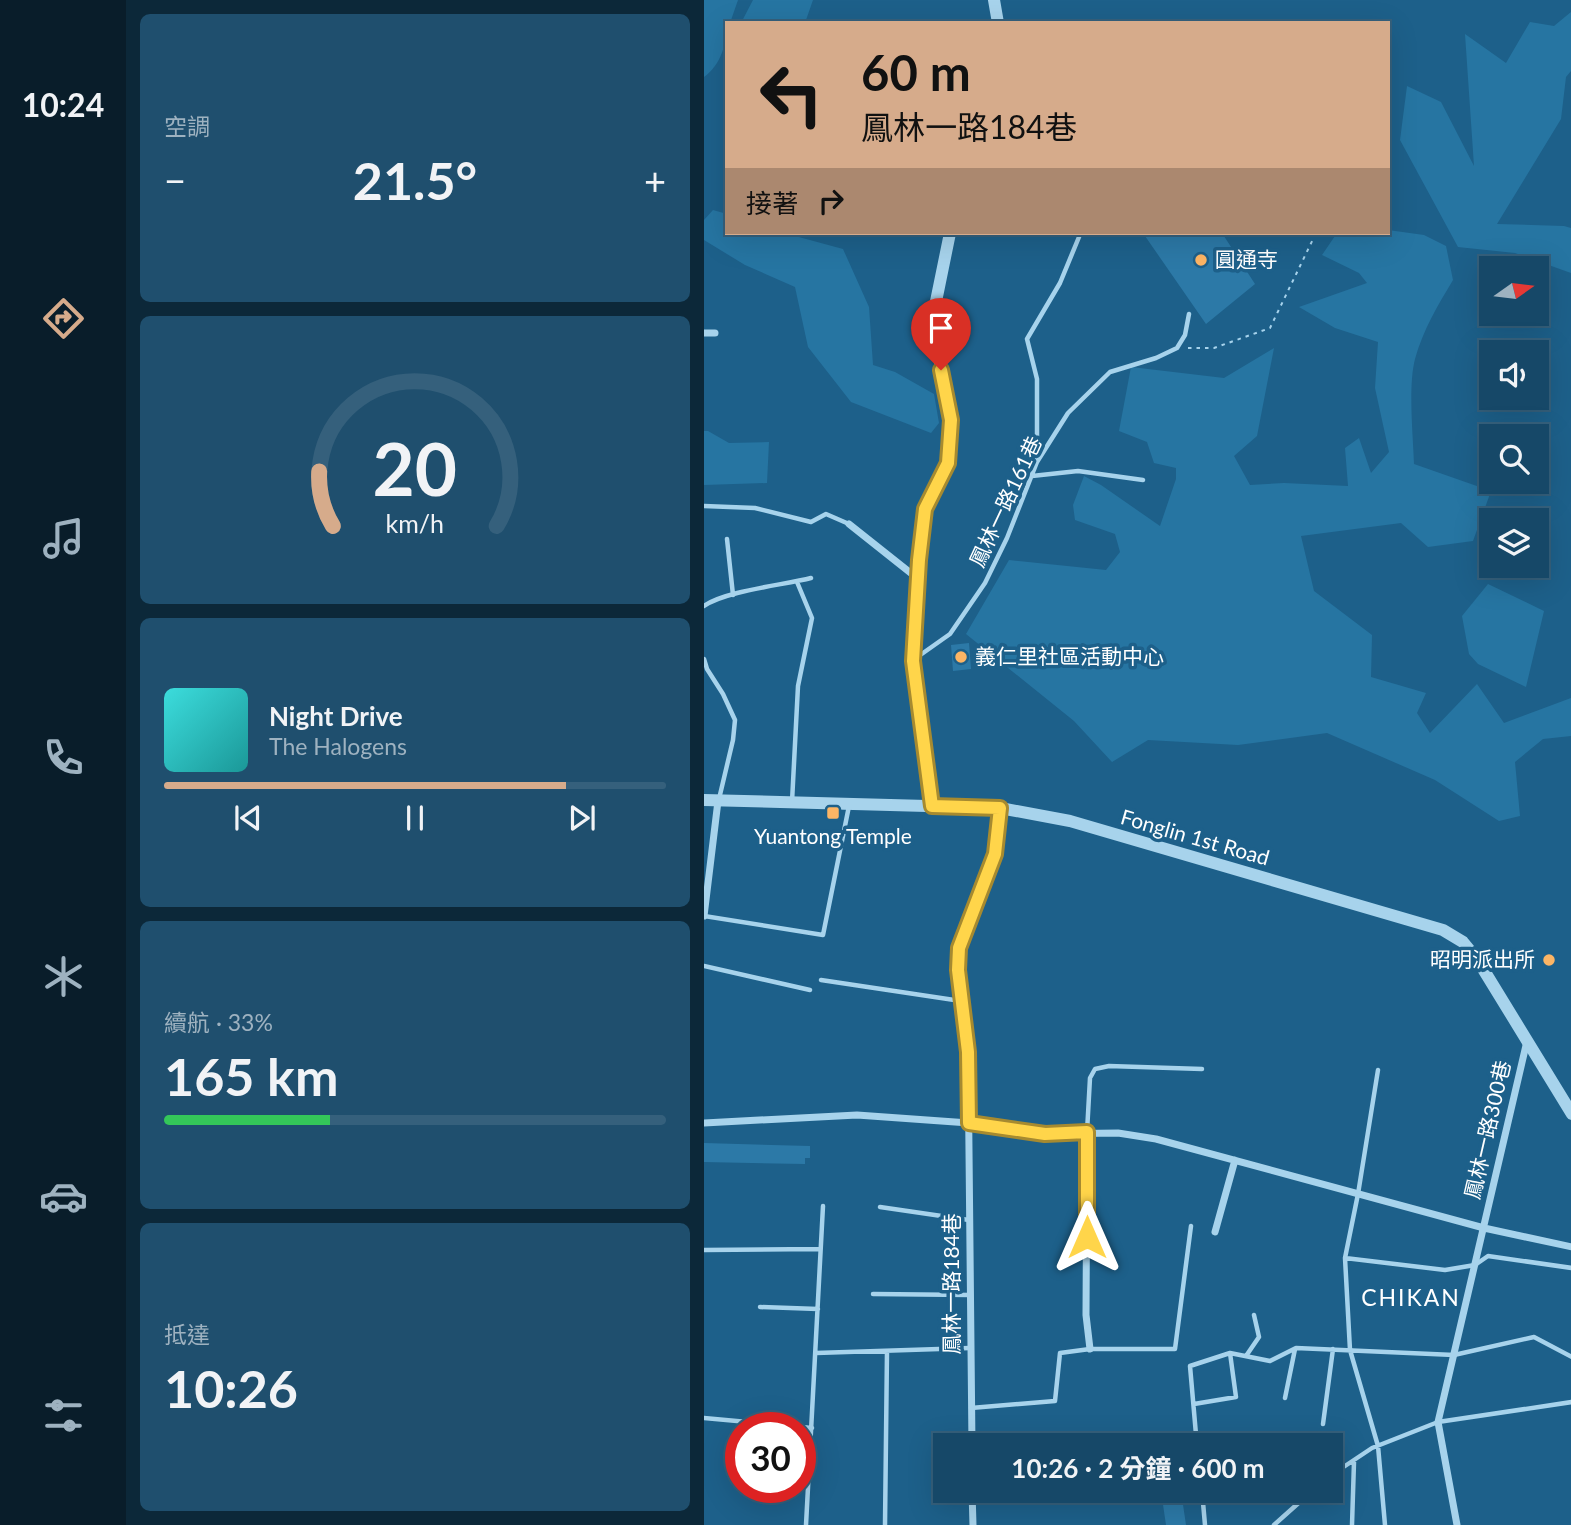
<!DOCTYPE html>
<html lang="zh-TW">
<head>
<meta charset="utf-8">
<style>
  body { margin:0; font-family:Lato,"Noto Sans TC",sans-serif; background:#1f4f6e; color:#f1f3f6; height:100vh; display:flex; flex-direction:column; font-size:26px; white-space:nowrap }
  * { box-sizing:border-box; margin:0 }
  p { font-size:23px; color:#9eb2c0 }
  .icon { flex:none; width:38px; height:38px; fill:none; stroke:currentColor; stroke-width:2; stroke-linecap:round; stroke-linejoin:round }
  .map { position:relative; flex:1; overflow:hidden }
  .panel { display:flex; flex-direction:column; gap:14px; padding:14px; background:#0c2839; width:578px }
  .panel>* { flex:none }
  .hud { position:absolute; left:21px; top:21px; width:665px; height:214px; border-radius:0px; box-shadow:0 7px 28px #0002,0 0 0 2px #35607c; background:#d6ab8b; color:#111; overflow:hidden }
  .needle { width:46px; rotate:76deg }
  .buttons { position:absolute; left:775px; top:256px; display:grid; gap:14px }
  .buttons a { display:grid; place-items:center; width:70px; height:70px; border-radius:0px; background:#164868; box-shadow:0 7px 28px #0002,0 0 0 2px #35607c; font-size:35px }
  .speed { position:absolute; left:21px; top:1412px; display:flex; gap:14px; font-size:35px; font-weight:700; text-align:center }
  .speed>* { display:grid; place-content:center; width:91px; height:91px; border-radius:50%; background:#164868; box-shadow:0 7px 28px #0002,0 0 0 2px #35607c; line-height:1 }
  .speed .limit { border:10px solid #d22; background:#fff; color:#111 }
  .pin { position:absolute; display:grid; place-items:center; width:60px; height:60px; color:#fff; margin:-72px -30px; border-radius:50% 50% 50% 0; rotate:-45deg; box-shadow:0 0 7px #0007 }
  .pin .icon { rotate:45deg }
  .me { position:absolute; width:77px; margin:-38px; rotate:0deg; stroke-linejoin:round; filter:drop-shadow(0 0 5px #0008) }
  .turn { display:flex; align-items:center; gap:24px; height:147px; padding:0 21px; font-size:32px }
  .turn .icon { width:91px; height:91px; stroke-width:2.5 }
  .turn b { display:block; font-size:49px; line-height:60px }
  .then { display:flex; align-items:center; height:66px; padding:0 21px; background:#0003; gap:14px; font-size:26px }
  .big { font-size:52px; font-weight:700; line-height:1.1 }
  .panel .tile { flex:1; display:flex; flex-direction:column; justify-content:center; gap:10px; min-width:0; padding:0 24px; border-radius:10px; background:#1f4f6e }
  .panel .dial { align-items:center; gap:0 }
  .dial svg { height:182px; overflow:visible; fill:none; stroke:#35607c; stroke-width:7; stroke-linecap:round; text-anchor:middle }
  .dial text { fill:#f1f3f6; stroke:none }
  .song { display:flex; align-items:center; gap:21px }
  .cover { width:84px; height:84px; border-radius:10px; background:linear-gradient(135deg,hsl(180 70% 55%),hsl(180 70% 35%)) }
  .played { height:7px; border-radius:4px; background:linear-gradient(90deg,#d6ab8b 80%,#35607c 80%) }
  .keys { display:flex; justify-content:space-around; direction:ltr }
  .heat { display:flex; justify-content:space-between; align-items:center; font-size:38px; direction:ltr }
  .charge { height:10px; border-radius:5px; background:linear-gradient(90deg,#34c759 33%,#35607c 0) }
  .trip { position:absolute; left:229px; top:1433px; width:410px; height:70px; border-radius:0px; background:#164868; box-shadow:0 7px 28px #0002,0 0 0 2px #35607c; font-weight:700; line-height:70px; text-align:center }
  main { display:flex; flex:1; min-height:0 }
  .tabs { display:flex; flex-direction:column; width:126px; justify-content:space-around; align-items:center; background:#091d2a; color:#9eb2c0 }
  .tabs .icon { width:49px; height:49px }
  .tabs .active { color:#d6ab8b }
  .tabs b { font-size:32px; color:#f1f3f6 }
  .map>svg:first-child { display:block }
  .green { fill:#2675a2 }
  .building { fill:#2c79a7 }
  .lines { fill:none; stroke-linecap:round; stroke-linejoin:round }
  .path { stroke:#a7d3ec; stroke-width:2; stroke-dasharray:3.5 5; stroke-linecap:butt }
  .service { stroke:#a7d3ec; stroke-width:4.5 }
  .minor { stroke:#a7d3ec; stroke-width:7 }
  .tertiary { stroke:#a7d3ec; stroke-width:12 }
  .route-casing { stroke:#a68a30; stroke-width:18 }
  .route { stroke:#ffd54a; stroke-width:12 }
  .poi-dot { fill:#fcb565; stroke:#1d608a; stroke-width:2.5 }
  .labels { text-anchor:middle; stroke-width:7; stroke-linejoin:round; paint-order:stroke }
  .poi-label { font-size:21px; fill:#fff; stroke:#1d608a; text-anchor:start }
  .street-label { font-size:21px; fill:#fff; stroke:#1d608a }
  .neighbourhood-label { font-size:23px; letter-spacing:2px; fill:#fff; stroke:#1d608a }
</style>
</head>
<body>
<main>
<nav class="tabs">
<b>10:24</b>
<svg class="icon active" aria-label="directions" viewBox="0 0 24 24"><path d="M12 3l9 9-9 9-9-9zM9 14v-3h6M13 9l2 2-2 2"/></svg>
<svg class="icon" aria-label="music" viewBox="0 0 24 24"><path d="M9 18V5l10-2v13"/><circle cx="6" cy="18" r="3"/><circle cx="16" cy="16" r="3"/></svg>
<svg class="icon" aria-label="phone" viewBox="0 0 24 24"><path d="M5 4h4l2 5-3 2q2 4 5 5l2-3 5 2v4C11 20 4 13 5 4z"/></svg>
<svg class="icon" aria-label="climate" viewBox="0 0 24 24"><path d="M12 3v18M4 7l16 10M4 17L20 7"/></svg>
<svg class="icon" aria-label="car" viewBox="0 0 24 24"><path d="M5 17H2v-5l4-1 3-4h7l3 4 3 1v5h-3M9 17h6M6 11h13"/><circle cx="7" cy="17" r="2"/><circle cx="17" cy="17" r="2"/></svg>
<svg class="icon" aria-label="filters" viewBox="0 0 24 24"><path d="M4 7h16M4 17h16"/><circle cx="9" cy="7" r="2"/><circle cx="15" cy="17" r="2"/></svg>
</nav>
<section class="panel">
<div class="tile"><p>空調</p>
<div class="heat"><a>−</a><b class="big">21.5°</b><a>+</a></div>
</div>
<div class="tile dial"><svg viewBox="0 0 100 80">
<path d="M14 69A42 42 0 1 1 86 69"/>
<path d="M14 69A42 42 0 0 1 8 45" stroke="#d6ab8b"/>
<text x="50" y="56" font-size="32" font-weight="700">20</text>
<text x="50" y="72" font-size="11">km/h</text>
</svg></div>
<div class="tile">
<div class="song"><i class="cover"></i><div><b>Night Drive</b><p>The Halogens</p></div></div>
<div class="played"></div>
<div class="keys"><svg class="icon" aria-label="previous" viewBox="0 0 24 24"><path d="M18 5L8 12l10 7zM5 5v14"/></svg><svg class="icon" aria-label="pause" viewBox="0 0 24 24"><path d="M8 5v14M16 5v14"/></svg><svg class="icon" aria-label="next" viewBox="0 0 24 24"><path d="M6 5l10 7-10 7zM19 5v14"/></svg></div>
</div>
<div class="tile"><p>續航 · 33%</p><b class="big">165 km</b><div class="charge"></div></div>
<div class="tile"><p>抵達</p><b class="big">10:26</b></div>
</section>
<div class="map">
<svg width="868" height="1525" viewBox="0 0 868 1525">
  <rect width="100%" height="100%" fill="#1d608a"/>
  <path class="green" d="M0,0H34L26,23H23C23,43 17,65 0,77Z
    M49,0H109L102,20L98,23H37Z
    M867,12V71L862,77L857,119L793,224L860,226L867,228V273L811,253L754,247L696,140L703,86L737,102L770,166L761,34L802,63L826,22L850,26Z
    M9,210L23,214V233H80L139,249L165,307L169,365L191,372L230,394L235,423L227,433L147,402L104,347L91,287L41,265L0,240V220Z
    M684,230L720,235L742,246L749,280C734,305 719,330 711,359C704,386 709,435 710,464L787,491L769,541L724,547L697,523L597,536L610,591L668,635L667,677L722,693L713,713L726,733L773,684L800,723L867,698V736L839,739L811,762L816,816L795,821L731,780L623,733L534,745L444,740L408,762L370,721L262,634L305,560L402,570L416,552L411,534L371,520L369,505L380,476L397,485L456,526L472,479V468L450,463L443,442L415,431L427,367L520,378L570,348L553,436L530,456L546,485L580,483L644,486L641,448L655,438L667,473L685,452L671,388L674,342L631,328L595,307L663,283L655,273L618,255L633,233H684Z
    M0,431H4L25,443L65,442L63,483L0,485Z
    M784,584L840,611L822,687L774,664L765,654L758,616Z"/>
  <path class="building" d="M446,233H518L551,284L502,324L441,236Z
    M265,643L267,669L249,671L247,645Z
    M0,1143L106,1146V1158H101V1164L0,1162Z
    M457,1491H477L482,1525H462Z"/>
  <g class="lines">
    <path class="path" d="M484,348H510L566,328L612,233"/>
    <path class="service" d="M333,460V379L323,339L356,283L375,237
      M328,476L374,471L439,480
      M0,506L51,508L107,522L122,514L145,524
      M23,539L29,595
      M0,606C21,591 79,585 107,578
      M212,658L246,634L281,583L303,538L333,462L364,413L406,372L452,358L473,348L481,335L485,314
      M0,659L3,669L19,694L31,720L29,740L15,799
      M88,802L94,686L108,618L93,582
      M0,916L119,935L145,806
      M0,966L106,990
      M117,980L257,1001
      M674,1070L654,1194L641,1258L646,1350L674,1446L681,1525
      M383,1132L386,1078L391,1069L405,1066L498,1069
      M176,1207L265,1220
      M0,1250L116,1249
      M641,1258L741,1270L771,1265L784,1256L868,1268
      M169,1294L266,1295
      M56,1307L114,1309
      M112,1353L266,1348
      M542,1356L555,1337L550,1315
      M581,1398L591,1349
      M490,1404L532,1397L526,1353
      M267,1408L351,1401L356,1353L386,1349H471L487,1226
      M0,1418L108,1428
      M619,1424L629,1349
      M493,1446L486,1366L526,1353L566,1361L592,1348L750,1355L830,1337L868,1357
      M626,1476L668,1448L734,1422L868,1402
      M498,1491L501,1525
      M102,1525L119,1206
      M181,1525L183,1351
      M570,1525L608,1491
      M648,1525L650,1462"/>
    <path class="minor" d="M0,333H11
      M145,524L213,578
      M0,916L14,801
      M0,1123L153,1115L265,1123L341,1134L414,1133L452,1139L780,1228L868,1247
      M383,1132L382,1315L386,1349
      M511,1232L531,1160
      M268,1446L264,1052L254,970L255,948L291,854L296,808
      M268,1491L269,1525
      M753,1525L734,1422L823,1041"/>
    <path class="tertiary" d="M290,0L294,23
      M0,800L296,808L366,821L739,930L759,942L773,959L868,1114
      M228,806L209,661L215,560L221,509L244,463L247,420L228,321L246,233"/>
  </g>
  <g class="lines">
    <g class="route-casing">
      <path id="route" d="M237,370L247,420L244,463L221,509L215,560L209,661L228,806L296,808L291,854L255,948L254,970L264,1052L265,1123L341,1134L383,1132V1237"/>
    </g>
    <use href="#route" class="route"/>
  </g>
  <g class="poi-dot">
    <circle cx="497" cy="260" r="7"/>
    <circle cx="257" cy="657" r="7"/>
    <rect x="122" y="806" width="14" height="14" rx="3.5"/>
    <circle cx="845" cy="960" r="7"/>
  </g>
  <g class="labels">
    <g class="poi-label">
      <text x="511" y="267">圓通寺</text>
      <text x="271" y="664">義仁里社區活動中心</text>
      <text x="129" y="844" text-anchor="middle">Yuantong Temple</text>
      <text x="831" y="967" text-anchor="end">昭明派出所</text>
    </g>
    <g class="street-label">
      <text transform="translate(302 502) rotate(-65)" y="7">鳳林一路161巷</text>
      <text transform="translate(491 838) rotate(16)" y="7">Fonglin 1st Road</text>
      <text transform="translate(784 1130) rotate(-77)" y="7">鳳林一路300巷</text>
      <text transform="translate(248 1284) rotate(-90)" y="7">鳳林一路184巷</text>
    </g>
    <g class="neighbourhood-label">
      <text x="707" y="1306">CHIKAN</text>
    </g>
  </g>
</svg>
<div class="buttons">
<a><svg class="needle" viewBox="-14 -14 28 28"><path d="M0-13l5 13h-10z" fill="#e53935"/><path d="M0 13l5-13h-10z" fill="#9eb2c0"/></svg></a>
<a><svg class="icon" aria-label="sound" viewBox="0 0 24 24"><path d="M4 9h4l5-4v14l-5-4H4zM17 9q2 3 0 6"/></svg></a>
<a><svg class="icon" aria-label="search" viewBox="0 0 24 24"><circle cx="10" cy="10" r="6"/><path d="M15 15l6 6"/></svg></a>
<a><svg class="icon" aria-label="layers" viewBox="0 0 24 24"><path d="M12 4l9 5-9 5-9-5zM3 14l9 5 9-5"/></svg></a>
</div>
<div class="speed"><div class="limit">30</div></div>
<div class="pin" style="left:237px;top:370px;background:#d93025"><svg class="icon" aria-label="arrive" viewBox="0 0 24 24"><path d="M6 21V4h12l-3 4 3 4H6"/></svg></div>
<svg class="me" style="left:383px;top:1237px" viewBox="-20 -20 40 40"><path d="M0-17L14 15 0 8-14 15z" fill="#ffd54a" stroke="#fff" stroke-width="4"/></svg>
<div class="trip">10:26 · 2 分鐘 · 600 m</div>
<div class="hud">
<div class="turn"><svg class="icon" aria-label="left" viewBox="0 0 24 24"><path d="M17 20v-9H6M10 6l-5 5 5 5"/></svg><div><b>60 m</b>鳳林一路184巷</div></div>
<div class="then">接著<svg class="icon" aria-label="right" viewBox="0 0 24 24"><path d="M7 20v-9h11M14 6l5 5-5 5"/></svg></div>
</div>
</div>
</main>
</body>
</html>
